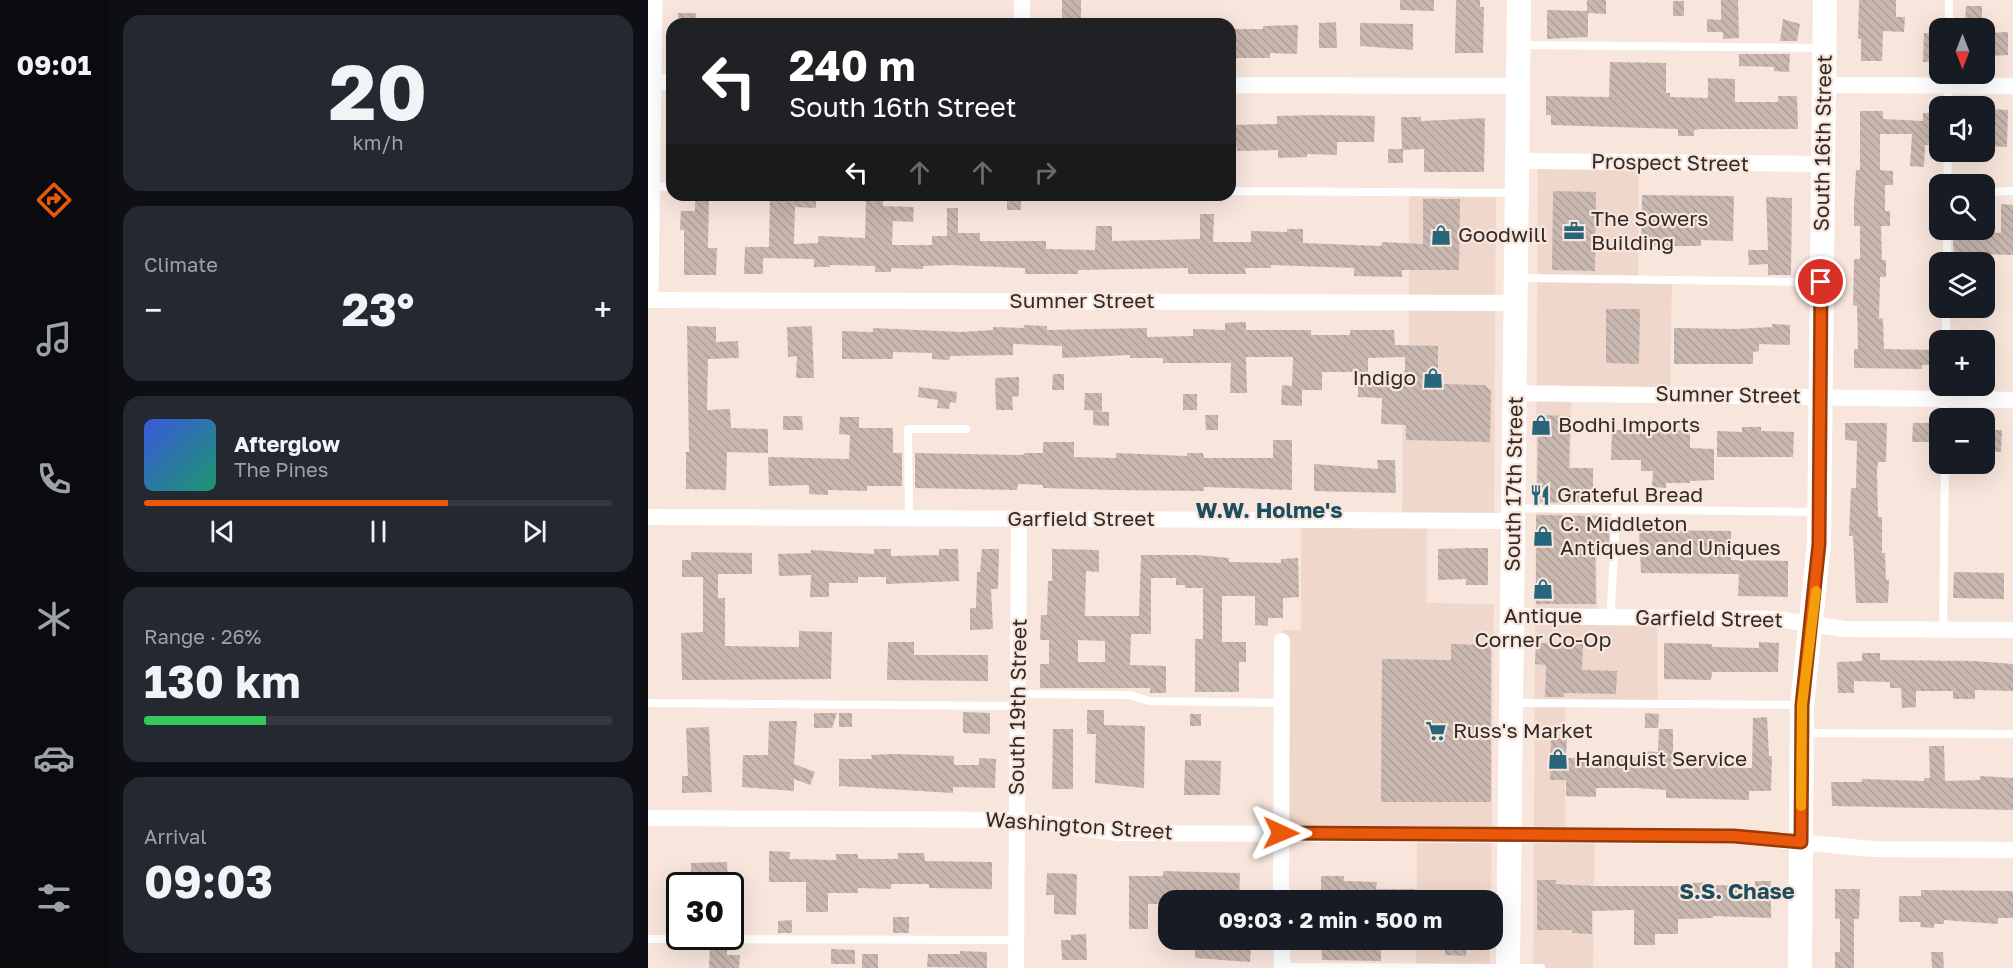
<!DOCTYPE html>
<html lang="en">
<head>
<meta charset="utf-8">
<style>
  body { margin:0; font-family:"Golos Text",sans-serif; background:#242831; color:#f1f3f6; height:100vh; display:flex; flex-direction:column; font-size:22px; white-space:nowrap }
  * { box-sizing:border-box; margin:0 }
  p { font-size:20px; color:#9ea1a6 }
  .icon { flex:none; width:33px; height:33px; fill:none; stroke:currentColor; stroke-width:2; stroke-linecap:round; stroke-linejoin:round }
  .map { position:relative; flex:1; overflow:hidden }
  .side { display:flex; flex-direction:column; gap:15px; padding:15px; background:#0d0f14; width:540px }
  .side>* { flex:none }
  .guide { position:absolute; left:18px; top:18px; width:570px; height:183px; border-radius:18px; box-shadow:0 6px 24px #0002; background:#202124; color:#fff; overflow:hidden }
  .needle { width:39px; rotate:180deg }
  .fabs { position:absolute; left:1281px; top:18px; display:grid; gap:12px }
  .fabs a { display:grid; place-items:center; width:66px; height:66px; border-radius:12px; background:#171b24; box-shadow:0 6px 24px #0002; font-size:30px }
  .speed { position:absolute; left:18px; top:872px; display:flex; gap:12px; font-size:30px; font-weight:700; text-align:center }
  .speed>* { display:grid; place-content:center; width:78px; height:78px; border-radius:50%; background:#171b24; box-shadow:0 6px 24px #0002; line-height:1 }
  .speed .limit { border:3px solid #111; border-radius:9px; background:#fff; color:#111 }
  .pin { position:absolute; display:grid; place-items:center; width:51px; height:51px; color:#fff; margin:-26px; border:3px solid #fff; border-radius:50%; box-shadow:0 2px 6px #0007 }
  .me { position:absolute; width:66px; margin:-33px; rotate:91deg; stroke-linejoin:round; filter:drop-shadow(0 0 4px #0008) }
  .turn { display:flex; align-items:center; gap:21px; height:126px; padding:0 24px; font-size:27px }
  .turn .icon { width:78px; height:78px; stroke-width:2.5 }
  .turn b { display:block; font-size:42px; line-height:51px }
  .lanes { display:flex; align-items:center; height:57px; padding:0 24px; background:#0003; justify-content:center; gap:30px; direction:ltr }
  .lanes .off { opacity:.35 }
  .big { font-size:45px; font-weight:700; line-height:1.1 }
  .side .widget { flex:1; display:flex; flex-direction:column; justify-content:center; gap:9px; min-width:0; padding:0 21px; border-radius:18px; background:#242831 }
  .side .dial { align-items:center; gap:0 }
  .dial b { font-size:78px; line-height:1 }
  .song { display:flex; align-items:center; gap:18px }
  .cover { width:72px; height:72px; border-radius:9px; background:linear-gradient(135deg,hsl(230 70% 55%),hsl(160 70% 35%)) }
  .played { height:6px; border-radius:3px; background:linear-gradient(90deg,#ea580c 65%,#363941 65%) }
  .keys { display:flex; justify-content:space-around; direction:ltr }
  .heat { display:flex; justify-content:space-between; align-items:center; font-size:33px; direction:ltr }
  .charge { height:9px; border-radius:4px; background:linear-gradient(90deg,#34c759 26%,#363941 0) }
  .trip { position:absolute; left:510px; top:890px; width:345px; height:60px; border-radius:18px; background:#171b24; box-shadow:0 6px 24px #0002; font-weight:700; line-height:60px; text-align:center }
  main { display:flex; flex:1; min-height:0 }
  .menu { display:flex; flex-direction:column; width:108px; justify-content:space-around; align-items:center; background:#090b0e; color:#9ea1a6 }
  .menu .icon { width:42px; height:42px }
  .menu .active { color:#ea580c }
  .menu b { font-size:27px; color:#f1f3f6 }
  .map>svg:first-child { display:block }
  .built { fill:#f0d7cb }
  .building { fill:url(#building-back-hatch); fill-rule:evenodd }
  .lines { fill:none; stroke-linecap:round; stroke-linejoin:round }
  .service { stroke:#fff; stroke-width:8 }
  .minor { stroke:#fff; stroke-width:16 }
  .tertiary { stroke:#fff; stroke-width:21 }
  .secondary { stroke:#fff; stroke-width:24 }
  .route-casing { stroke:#983908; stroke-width:15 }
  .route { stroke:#ea580c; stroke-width:10 }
  .slow { stroke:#f59e0b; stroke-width:10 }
  .labels { text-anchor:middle; stroke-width:4.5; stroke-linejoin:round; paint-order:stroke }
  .street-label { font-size:21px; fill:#312a27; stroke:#f8e6dd }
  .poi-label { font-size:21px; fill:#312a27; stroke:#f8e6dd; text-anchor:start }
  .neighbourhood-label { font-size:22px; font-weight:bold; fill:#1d4e60; stroke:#f8e6dd }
</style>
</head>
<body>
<main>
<nav class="menu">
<b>09:01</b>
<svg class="icon active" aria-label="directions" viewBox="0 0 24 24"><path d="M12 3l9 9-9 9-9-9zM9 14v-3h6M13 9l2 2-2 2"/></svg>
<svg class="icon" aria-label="music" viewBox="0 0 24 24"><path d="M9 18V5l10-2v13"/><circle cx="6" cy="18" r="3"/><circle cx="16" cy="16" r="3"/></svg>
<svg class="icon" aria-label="phone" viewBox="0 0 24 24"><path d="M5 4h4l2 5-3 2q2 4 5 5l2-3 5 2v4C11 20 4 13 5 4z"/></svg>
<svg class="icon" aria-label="climate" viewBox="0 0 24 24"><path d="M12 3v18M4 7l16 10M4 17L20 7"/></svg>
<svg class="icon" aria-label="car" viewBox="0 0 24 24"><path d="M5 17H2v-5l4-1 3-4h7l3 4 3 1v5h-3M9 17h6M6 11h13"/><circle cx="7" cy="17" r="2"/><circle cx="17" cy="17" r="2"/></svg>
<svg class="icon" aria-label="filters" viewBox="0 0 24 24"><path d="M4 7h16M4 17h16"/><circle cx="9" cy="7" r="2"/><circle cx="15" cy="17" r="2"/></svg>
</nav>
<section class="side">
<div class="widget dial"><b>20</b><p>km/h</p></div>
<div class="widget"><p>Climate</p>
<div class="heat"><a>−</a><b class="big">23°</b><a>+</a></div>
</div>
<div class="widget">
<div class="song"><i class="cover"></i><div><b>Afterglow</b><p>The Pines</p></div></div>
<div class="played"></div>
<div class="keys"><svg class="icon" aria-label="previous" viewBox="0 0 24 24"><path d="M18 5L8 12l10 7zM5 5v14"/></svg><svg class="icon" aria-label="pause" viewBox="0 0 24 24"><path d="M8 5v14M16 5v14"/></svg><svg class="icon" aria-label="next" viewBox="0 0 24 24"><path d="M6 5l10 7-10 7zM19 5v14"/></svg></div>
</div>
<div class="widget"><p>Range · 26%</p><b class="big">130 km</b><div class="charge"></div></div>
<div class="widget"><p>Arrival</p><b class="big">09:03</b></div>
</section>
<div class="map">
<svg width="1365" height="968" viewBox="0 0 1365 968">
  <defs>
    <pattern id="building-back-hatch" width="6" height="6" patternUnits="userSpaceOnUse" patternTransform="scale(1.5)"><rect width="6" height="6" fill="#c9b8b0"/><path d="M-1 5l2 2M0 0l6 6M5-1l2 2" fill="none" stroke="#ad9e97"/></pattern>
  </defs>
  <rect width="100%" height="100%" fill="#f8e6dd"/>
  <path class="built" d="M890,161L991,162L990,279L1024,280L1022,395L923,394V509H962V550H949V617L1009,618L1010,704H917V834L947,835L945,968H885Z
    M761,192L848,193L846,521H779V603L846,604L843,900H769V834L633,833L634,630H653V520H754L755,370L761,369Z
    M768,939H842V967H768Z"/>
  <path class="building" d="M414,0H433V24H414Z
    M752,0H786V11L752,10Z
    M808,0H832V7H836L835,53H807Z
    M939,0H958V14L940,13V37L899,39V10L939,11Z
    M1073,0H1090L1091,38L1075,39V32H1059V19L1073,20Z
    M1211,0H1248V17H1257L1256,32L1235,31L1234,61H1213V39H1210Z
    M1025,1H1036V16H1025Z
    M1318,6H1334V23H1317Z
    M30,13H48V24H30Z
    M1135,19L1152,24L1149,41H1132Z
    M688,22L689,48H671V23Z
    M712,23L765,24V50L712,46Z
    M650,25L649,54L622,53V58H582V29H615V26Z
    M1360,32V55L1340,56V33Z
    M1276,33H1292V62H1275Z
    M1091,54H1142L1141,72L1126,71V67L1091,66Z
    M962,62L1018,63V93H1022V97L1060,98V78L1087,79V102H1130V96H1149L1150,129H1053L1046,130V136H1030V129L903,125V115H898V96L961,97Z
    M1344,109L1360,110L1359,147L1343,146Z
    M1212,111H1235V119L1275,121V113H1292V145H1277L1276,167L1262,166L1264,134H1232V170L1245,171V185H1237V211H1242V226H1233L1234,260H1238V277H1232L1231,319L1235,318L1236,349L1292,350V365H1274V369L1206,368V349H1210L1209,306L1205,305L1206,259H1212V226H1206V205L1208,170H1212Z
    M673,115L727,116L726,142H689V155L659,154V157L630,158V150L589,151V147H582V125L629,124V116Z
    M753,117H773V121L837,118L836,172H776V149L755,150V163H740V149H754Z
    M905,191L948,192L947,271L904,270Z
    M47,195H61L60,248H69L68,275H36V230H32L33,211H47Z
    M122,195H168V208L147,207L146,244L170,243V236L217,238L218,199H235V206L266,207L265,222L245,221L244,245H284V236H299V208H310V233H332V241H398V249L447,250L448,226H464V241L552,239V214H566L565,242H603V231L639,232V229H655V243L733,246L734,242L775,244V199H812L811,270H754V277L706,276V268L623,265V268H597L598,274H540V268L430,270V274H377V268L303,265L275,266V269L243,268V272H227V266L182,265V267H166V259L115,258V274H96L97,247H121Z
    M359,195H373V210H359Z
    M994,195L1086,196L1085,241L1053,240V246H993Z
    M1118,197L1144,198L1143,275H1120V264L1101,265L1100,250H1120Z
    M1353,204L1365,205V255L1322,254V257H1306L1305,240H1339V232L1353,233Z
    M958,309H992L991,364L958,363Z
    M598,322V330H663V335H702V330H746L747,345L790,346V384L837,385L843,391L842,442L758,440V425L733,424L734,398L710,397V384L757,383V357L720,358V372H674V390H654V406L633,405L634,385L644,386L645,357H598L599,393H582L583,363H515V358H482V355L414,358V346L365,344V355L302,356L301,360L284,359V353L245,352V359H194V331L225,332V328L314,332L345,330V327L376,328V325L399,326V330L499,328V337L545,336V329L577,330V323Z
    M1124,324L1142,325V345L1111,344V351L1105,352V364H1026V328L1088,329L1124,327Z
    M39,326L68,327V342L90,341L91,358L60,359L59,410L82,409L83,428L120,429V453L79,452L78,490L38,489V452H41Z
    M164,326L166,378H148L149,356L140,357L139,327Z
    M405,374H416V390H404Z
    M371,377V396L364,397L365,410H348L347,378Z
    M271,387L309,392L308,403L302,402L301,409L289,408L290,400L270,397Z
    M437,393H454V411L436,410Z
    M535,394H549V410H535Z
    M445,411L461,412V426L445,425Z
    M557,415H570V430H558Z
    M890,415L922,416L921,468H945V503L889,502Z
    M135,416H154L155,430H135Z
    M192,417H211V428H245V453H254V486H219V491L180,490V495L161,494V485L121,486L120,457L201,459L202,435L191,434Z
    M1197,423H1239L1238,462H1230L1229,471L1230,517H1234V553H1237L1238,580H1241L1240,603H1208L1205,536H1201L1203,488H1208L1209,441L1197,440Z
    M1265,423H1290V442H1264Z
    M993,427L1042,431V448L1066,449V480L1042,481V483H1018V488L1004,487L1005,471H993V460H963L964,430H993Z
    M1094,427H1113V431L1146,432L1145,457H1069V431L1094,432Z
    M1336,430H1354L1353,452L1336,451Z
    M625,440H644V490L556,487V491L467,490L395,488V485L370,484L369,490L267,488V453L376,455V453H395V442H426V457L468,458V453L539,456V453H555L556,458H625Z
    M729,460H747L748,493L666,491V464L730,469Z
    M888,515L954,516V530L961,531V542L947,544L948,604H888Z
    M991,530L1083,531V560L1140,561V597L1090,596L1091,574L993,573Z
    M823,548H840V585H818V579L790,580V549Z
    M226,549H243V556L291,555V549H310L311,581L238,584V577H210V583H181V597H162L163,575L131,576L130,554L163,553V550L226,554Z
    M334,549H351L350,589H343L345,629L322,630V608H328L329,572H332Z
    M404,549L451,550V572L438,571L437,616H491L493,555H549L581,558V562L633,563V559L650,558L651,597L635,598V618H620V626L607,625V596H574V642H598V662H591V692H547V639H555V588H537V585H528V578H503V634H483L482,665L518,666V693H502V688H392V664H401V640H392L393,615H399L400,581H404ZM430,640L457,641V662H430Z
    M43,552L104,553V574H70V598H77V646L151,647V631L184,632L183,679L34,680L33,633L55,632V577H34V560H43Z
    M1306,572L1356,573V599L1305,598Z
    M240,642H266V655H340V681L239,680Z
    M1111,642L1131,643L1130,672H1064L1063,680L1016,679V643L1064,644V647L1111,648Z
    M888,643L935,644L934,670L969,671L968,694L916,693V697H897L898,665L887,664Z
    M803,644L843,645V802H733L734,659L803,660Z
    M1214,653H1232V660L1327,661L1365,664V691L1327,690V699H1305V691H1268V707L1254,708L1253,688H1242V682L1206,681V693H1190L1189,662L1214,661Z
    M439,710H456V725L497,726L496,788L447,783L448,734H439Z
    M315,712L342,713V734L315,733Z
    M166,713H189L184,728H166Z
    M191,713H204V727H191Z
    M997,713L1011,714L1010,728H997Z
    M542,714H553V726H542Z
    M1119,717L1121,756H1124L1123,791H1101V800L1018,798V790L988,788H948V797L918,796V780H902L903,738H919L918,758L994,757V751L1010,752L1011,729H1025V769L1050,768V760L1070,759V767L1104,768L1105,718Z
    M121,721H149L146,764L167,772L162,785L146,779V791L94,787L95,755H120Z
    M61,727L64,792L34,793V776H40L38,728Z
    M405,729H425V789H404Z
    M1281,746H1296L1297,781L1332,780V776L1365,778V810L1184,806L1183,782H1214V779L1276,781V778H1282Z
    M245,754L306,756V765H331V758L348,759L347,788L305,787V793L191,786V759H224L223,755Z
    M537,760L573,761L572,795H536Z
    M121,851L142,852L141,859L188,860V854H210V859H250V853H276L277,861L344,862V889L281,888V884H243V889L210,888V893H180V912H158V882H121Z
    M79,862L80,885H43V863Z
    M515,871L592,873L591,898L520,900V904H500V929H481V876H515Z
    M399,873L429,874L428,915L406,914V895H398Z
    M673,876H696V881L729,882L728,889H767V900H673Z
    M889,880H908V884L945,886H1043V883L1064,882V885L1107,886V881H1123V918L1065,916V918L1030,919V934H1007V945H986V910L944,911V934L924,933V930H889Z
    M1187,889H1212L1211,919H1206V968H1187V952H1192V919L1187,918Z
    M1273,890L1365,891V918H1350V924L1296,920V924H1286V928L1272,927L1273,922H1251V896H1273Z
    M245,917H261V933H245Z
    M144,920V933H130V921Z
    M438,934L439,960H414L413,940H423V935Z
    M673,939H697L698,948L733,947V961L674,960Z
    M797,939H819L818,956L797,955Z
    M547,940L603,943L602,962L547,958Z
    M62,946H79V955H92L91,968H61Z
    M183,949L207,950V964H183Z
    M312,951L339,952V968L279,967L280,954H312Z
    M1283,952H1295L1296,968H1284Z
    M214,954H230V968H214Z"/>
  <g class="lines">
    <path class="service" d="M1301,28V0
      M871,45L1173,48
      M1300,106V74
      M1299,184L1300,152
      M1,187H24
      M582,191L867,193
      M1336,192L1365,191
      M1299,262V230
      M869,278L1171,282
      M1298,340V308
      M1297,418L1298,386
      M866,508L1171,512
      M261,518L260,429H318
      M963,617C963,581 968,546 968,510
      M1295,630L1297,464
      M370,694L482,695L501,701L634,703
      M0,703L370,706
      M864,703L1152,705
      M1155,733L1365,734
      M0,939L368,940
      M634,967L893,968"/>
    <path class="minor" d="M374,24V0
      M2,82H24
      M582,85L870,86
      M1176,85L1365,86
      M870,161L1175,164
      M0,300L868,303
      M867,393L1365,400
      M0,517L866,521
      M865,616L1129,619L1196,629L1365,630
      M0,818L369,820L471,833L1086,836L1225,849L1365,850
      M633,900L634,641
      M634,939V968
      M368,968L371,519"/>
    <path class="tertiary" d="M0,291L4,0"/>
    <path class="secondary" d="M860,968L871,0
      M1152,968L1154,705L1171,544L1177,0"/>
  </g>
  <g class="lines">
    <g class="route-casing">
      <path id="route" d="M633,833L1086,836L1153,842L1154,705L1171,544L1173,282"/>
    </g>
    <use href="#route" class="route"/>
    <path class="slow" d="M1153,806L1154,705L1168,591"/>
  </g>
  <defs>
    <g id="office-bare" transform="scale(1.62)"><path d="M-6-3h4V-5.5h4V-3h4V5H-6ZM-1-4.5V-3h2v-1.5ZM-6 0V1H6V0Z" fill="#27657b" stroke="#f8e6dd" stroke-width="2.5" paint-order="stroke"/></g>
    <g id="shop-bare" transform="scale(1.62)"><path d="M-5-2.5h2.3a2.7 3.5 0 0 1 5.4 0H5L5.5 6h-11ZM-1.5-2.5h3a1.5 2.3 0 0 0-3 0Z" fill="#27657b" stroke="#f8e6dd" stroke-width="2.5" paint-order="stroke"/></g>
    <g id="restaurant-bare" transform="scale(1.62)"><path d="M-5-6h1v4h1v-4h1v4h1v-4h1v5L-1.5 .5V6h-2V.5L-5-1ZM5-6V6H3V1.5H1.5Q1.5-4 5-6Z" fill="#27657b" stroke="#f8e6dd" stroke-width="2.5" paint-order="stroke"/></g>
    <g id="supermarket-bare" transform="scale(1.62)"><path d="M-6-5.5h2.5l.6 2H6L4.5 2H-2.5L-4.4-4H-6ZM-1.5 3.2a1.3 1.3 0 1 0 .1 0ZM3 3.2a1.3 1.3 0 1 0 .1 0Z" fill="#27657b" stroke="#f8e6dd" stroke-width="2.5" paint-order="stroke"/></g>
  </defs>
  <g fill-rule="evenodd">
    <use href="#office-bare" x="926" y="231"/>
    <use href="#shop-bare" x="793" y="235"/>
    <use href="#shop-bare" x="785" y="378"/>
    <use href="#shop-bare" x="893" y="425"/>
    <use href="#restaurant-bare" x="892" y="495"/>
    <use href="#shop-bare" x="895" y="536"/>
    <use href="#shop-bare" x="895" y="589"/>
    <use href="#supermarket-bare" x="788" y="731"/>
    <use href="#shop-bare" x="910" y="759"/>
  </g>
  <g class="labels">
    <g class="street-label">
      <text transform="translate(1175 143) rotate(-89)" y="7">South 16th Street</text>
      <text transform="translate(1022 163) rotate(1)" y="7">Prospect Street</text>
      <text x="434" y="308">Sumner Street</text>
      <text transform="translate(1080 395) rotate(1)" y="7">Sumner Street</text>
      <text transform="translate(866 484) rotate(-89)" y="7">South 17th Street</text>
      <text x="433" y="526">Garfield Street</text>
      <text transform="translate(1061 619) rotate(1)" y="7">Garfield Street</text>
      <text transform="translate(370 707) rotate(-89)" y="7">South 19th Street</text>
      <text transform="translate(431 826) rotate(4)" y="7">Washington Street</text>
    </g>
    <g class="poi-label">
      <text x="943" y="226">The Sowers<tspan x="943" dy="24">Building</tspan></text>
      <text x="810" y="242">Goodwill</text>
      <text x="768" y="385" text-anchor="end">Indigo</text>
      <text x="910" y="432">Bodhi Imports</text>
      <text x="909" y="502">Grateful Bread</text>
      <text x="912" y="531">C. Middleton<tspan x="912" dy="24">Antiques and Uniques</tspan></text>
      <text x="895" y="623" text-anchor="middle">Antique<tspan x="895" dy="24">Corner Co-Op</tspan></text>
      <text x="805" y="738">Russ's Market</text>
      <text x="927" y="766">Hanquist Service</text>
    </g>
    <g class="neighbourhood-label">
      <text x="621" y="518">W.W. Holme's</text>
      <text x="1089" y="899">S.S. Chase</text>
    </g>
  </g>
</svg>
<div class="fabs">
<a><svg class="needle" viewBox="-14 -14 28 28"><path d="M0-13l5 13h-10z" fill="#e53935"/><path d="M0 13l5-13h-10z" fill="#9ea1a6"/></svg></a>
<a><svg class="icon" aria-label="sound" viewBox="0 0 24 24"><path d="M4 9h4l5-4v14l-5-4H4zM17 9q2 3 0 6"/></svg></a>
<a><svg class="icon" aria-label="search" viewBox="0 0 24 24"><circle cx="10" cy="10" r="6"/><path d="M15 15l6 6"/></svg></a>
<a><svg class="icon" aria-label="layers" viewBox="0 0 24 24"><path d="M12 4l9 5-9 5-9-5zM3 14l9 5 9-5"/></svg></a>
<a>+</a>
<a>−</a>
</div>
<div class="speed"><div class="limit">30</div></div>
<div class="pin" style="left:1173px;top:282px;background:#d93025"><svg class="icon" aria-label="arrive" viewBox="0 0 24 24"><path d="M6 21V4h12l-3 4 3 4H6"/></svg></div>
<svg class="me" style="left:633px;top:833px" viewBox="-20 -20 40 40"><path d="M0-17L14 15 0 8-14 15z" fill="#ea580c" stroke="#fff" stroke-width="4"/></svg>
<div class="trip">09:03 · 2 min · 500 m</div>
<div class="guide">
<div class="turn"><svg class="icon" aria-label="left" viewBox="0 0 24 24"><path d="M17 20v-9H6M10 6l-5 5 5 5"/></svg><div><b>240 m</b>South 16th Street</div></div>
<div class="lanes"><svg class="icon" aria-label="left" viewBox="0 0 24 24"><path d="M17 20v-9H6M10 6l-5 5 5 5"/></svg><svg class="icon off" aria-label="ahead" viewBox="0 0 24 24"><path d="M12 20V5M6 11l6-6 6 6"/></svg><svg class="icon off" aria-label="ahead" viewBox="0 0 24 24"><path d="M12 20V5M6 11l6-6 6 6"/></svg><svg class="icon off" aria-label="right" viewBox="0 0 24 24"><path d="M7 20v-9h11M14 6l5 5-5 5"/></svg></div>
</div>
</div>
</main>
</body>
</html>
